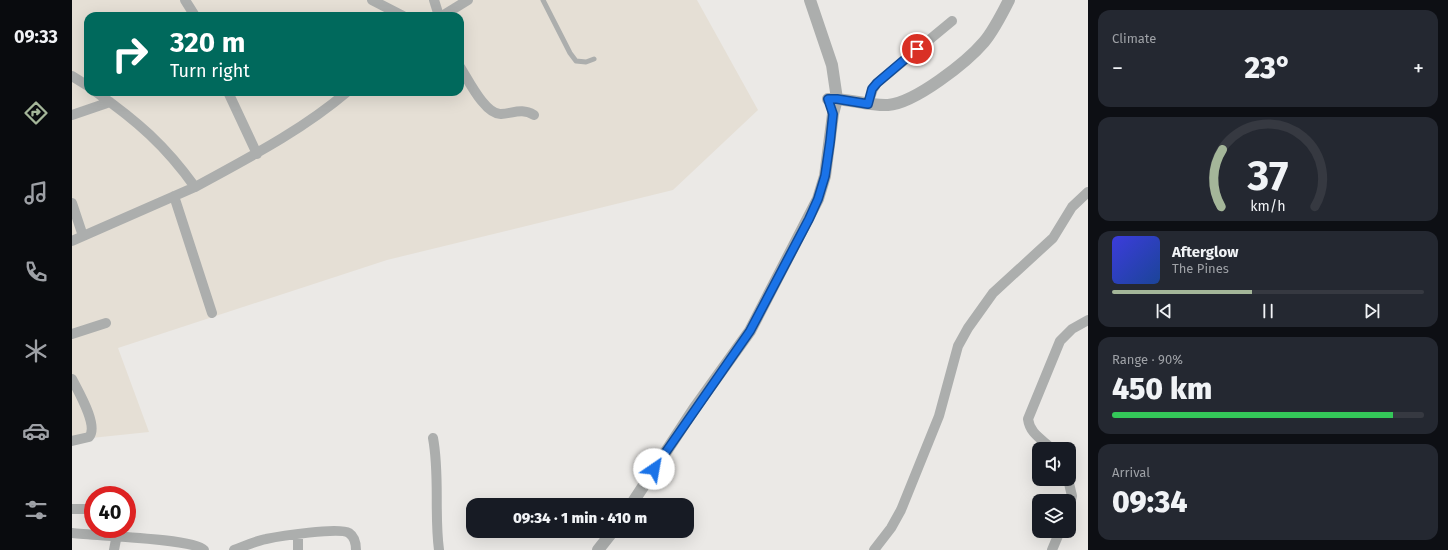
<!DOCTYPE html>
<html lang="en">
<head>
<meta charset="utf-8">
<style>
  body { margin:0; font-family:"Fira Sans",sans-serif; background:#242831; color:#f1f3f6; height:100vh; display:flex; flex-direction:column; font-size:15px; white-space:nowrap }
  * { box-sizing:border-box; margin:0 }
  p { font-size:13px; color:#9ea1a6 }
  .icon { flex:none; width:22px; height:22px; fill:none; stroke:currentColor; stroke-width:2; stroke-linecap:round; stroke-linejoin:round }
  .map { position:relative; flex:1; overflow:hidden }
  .details { display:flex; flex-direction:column; gap:10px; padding:10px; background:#0d0f14; width:360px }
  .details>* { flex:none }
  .banner { position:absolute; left:12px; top:12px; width:380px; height:84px; border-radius:12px; box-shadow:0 4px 16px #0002; background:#00695c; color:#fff; overflow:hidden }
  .fabs { position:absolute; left:960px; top:442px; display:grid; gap:8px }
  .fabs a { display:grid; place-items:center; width:44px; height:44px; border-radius:8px; background:#171b24; box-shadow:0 4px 16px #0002; font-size:20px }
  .speed { position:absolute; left:12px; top:486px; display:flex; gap:8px; font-size:20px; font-weight:700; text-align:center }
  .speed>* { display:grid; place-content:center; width:52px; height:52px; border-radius:50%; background:#171b24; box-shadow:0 4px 16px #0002; line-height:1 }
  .speed .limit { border:6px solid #d22; background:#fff; color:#111 }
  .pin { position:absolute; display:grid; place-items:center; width:34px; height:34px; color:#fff; margin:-17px; border:2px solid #fff; border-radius:50%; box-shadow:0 1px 4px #0007 }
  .me { position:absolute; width:44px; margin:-22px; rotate:33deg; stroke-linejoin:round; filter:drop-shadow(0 0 3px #0008) }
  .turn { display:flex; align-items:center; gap:14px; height:84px; padding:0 20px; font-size:18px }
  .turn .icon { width:52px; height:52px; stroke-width:2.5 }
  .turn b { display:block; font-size:28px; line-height:34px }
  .big { font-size:30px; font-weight:800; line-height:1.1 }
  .details .card { flex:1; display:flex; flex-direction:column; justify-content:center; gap:6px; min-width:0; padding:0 14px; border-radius:12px; background:#242831 }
  .details .dial { align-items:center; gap:0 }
  .dial svg { height:104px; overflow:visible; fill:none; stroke:#363941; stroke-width:7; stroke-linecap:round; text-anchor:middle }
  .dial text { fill:#f1f3f6; stroke:none }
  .song { display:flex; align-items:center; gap:12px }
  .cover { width:48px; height:48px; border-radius:6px; background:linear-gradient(135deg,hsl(240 70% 55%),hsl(220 70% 35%)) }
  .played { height:4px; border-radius:2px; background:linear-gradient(90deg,#a4b699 45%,#363941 45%) }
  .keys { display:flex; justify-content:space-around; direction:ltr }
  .heat { display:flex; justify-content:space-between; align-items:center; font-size:22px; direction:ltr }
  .charge { height:6px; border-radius:3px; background:linear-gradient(90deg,#34c759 90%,#363941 0) }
  .trip { position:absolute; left:394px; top:498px; width:228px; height:40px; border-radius:12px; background:#171b24; box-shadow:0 4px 16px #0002; font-weight:800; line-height:40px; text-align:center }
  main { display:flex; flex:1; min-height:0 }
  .tab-bar { display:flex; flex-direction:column; width:72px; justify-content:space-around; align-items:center; background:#090b0e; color:#9ea1a6 }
  .tab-bar .icon { width:28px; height:28px }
  .tab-bar .selected { color:#a4b699 }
  .tab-bar b { font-size:18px; color:#f1f3f6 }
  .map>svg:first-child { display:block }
  .built { fill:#e5dfd5; fill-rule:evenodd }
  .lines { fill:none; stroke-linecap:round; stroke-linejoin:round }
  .service { stroke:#acaead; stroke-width:5 }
  .minor { stroke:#acaead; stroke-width:10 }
  .tertiary { stroke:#acaead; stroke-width:12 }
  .route-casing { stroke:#114b97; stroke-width:10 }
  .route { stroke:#1a73e8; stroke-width:7 }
</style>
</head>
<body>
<main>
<nav class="tab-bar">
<b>09:33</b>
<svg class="icon selected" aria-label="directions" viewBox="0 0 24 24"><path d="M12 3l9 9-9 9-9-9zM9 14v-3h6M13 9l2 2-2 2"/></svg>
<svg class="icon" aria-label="music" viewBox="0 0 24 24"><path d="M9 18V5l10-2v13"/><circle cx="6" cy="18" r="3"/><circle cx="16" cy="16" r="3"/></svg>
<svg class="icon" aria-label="phone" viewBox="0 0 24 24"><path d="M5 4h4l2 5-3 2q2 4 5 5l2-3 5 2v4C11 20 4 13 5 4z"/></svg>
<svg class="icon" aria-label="climate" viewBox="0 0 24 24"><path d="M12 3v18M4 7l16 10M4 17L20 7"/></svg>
<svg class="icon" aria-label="car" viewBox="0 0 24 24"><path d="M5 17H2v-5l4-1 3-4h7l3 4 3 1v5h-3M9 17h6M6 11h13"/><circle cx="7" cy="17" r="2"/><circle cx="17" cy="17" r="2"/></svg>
<svg class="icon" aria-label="filters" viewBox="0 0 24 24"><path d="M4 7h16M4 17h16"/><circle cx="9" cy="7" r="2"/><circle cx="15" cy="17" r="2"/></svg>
</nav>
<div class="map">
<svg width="1016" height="550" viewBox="0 0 1016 550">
  <rect width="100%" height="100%" fill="#ebe9e6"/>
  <path class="built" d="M0,0H625L686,110L601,190L315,260L46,348L77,432L0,440ZM16,16H388V92H16Z"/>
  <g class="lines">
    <path class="service" d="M471,0L498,53L504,61L514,62L522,59"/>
    <path class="minor" d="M113,0L123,16
      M300,0L331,16
      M362,0L367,16
      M370,16L396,0
      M388,67C396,79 413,115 429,114C442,113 450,108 462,115
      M0,76L16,86
      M156,92L185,154
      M796,104L801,89L805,83L880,21
      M0,115L38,102
      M123,187C176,158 229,131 275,92
      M102,196L140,313
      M0,203L11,236
      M0,241L123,187C93,145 65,121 24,92
      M0,334L34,323
      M0,379C6,391 27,426 17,437L0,441
      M361,438C368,475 362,513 367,550
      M980,449C970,439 958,434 956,419L988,341L1000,329L1016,320
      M996,479L1000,496L997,508
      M0,509H21
      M0,533C23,536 120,538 132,550
      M226,534V550
      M42,550L46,529
      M162,550C173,546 183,541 194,539C208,536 267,527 277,533C283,537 284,544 284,550
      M802,550L819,528L829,510L867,416L886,346L896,328L921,293L981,238L1000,207L1016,192
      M980,550L988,531"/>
    <path class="tertiary" d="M756,99C776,98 796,106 816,105C843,103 895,62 912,42C922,30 930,14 937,0
      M559,505L622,409L678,331L746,199L753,176L761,114L765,99L760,65L738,0
      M526,550L541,531"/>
  </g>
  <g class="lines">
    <g class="route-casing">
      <path id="route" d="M582,469L678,331L737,219L746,199L753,176L758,142L761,114L756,99H765L796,104L800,89L805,83L845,49"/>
    </g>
    <use href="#route" class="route"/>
  </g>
</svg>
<div class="fabs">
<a><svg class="icon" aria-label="sound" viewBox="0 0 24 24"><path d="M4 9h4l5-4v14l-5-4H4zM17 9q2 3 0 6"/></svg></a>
<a><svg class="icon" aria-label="layers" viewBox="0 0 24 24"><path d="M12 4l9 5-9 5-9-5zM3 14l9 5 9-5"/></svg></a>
</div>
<div class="speed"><div class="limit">40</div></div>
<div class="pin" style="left:845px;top:49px;background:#d93025"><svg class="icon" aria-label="arrive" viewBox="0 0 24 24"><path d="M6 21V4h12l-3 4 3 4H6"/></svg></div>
<svg class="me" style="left:582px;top:469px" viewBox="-20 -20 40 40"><circle r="19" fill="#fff"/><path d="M0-13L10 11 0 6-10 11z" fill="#1a73e8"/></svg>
<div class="trip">09:34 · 1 min · 410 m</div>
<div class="banner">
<div class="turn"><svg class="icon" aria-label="right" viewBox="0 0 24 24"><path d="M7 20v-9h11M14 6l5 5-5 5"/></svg><div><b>320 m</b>Turn right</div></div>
</div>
</div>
<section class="details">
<div class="card"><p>Climate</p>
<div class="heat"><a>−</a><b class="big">23°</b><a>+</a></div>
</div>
<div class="card dial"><svg viewBox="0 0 100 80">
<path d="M14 69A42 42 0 1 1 86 69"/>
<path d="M14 69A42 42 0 0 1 15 25" stroke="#a4b699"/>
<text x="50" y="56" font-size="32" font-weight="700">37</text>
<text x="50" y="72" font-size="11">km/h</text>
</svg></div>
<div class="card">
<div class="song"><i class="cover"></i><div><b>Afterglow</b><p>The Pines</p></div></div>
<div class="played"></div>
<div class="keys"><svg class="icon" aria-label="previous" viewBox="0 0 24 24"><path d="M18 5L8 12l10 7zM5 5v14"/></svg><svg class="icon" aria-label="pause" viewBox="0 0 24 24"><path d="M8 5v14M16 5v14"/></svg><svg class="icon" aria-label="next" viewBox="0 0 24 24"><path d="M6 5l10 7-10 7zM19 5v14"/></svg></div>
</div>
<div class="card"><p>Range · 90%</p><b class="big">450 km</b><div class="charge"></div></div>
<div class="card"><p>Arrival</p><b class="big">09:34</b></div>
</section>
</main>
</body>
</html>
